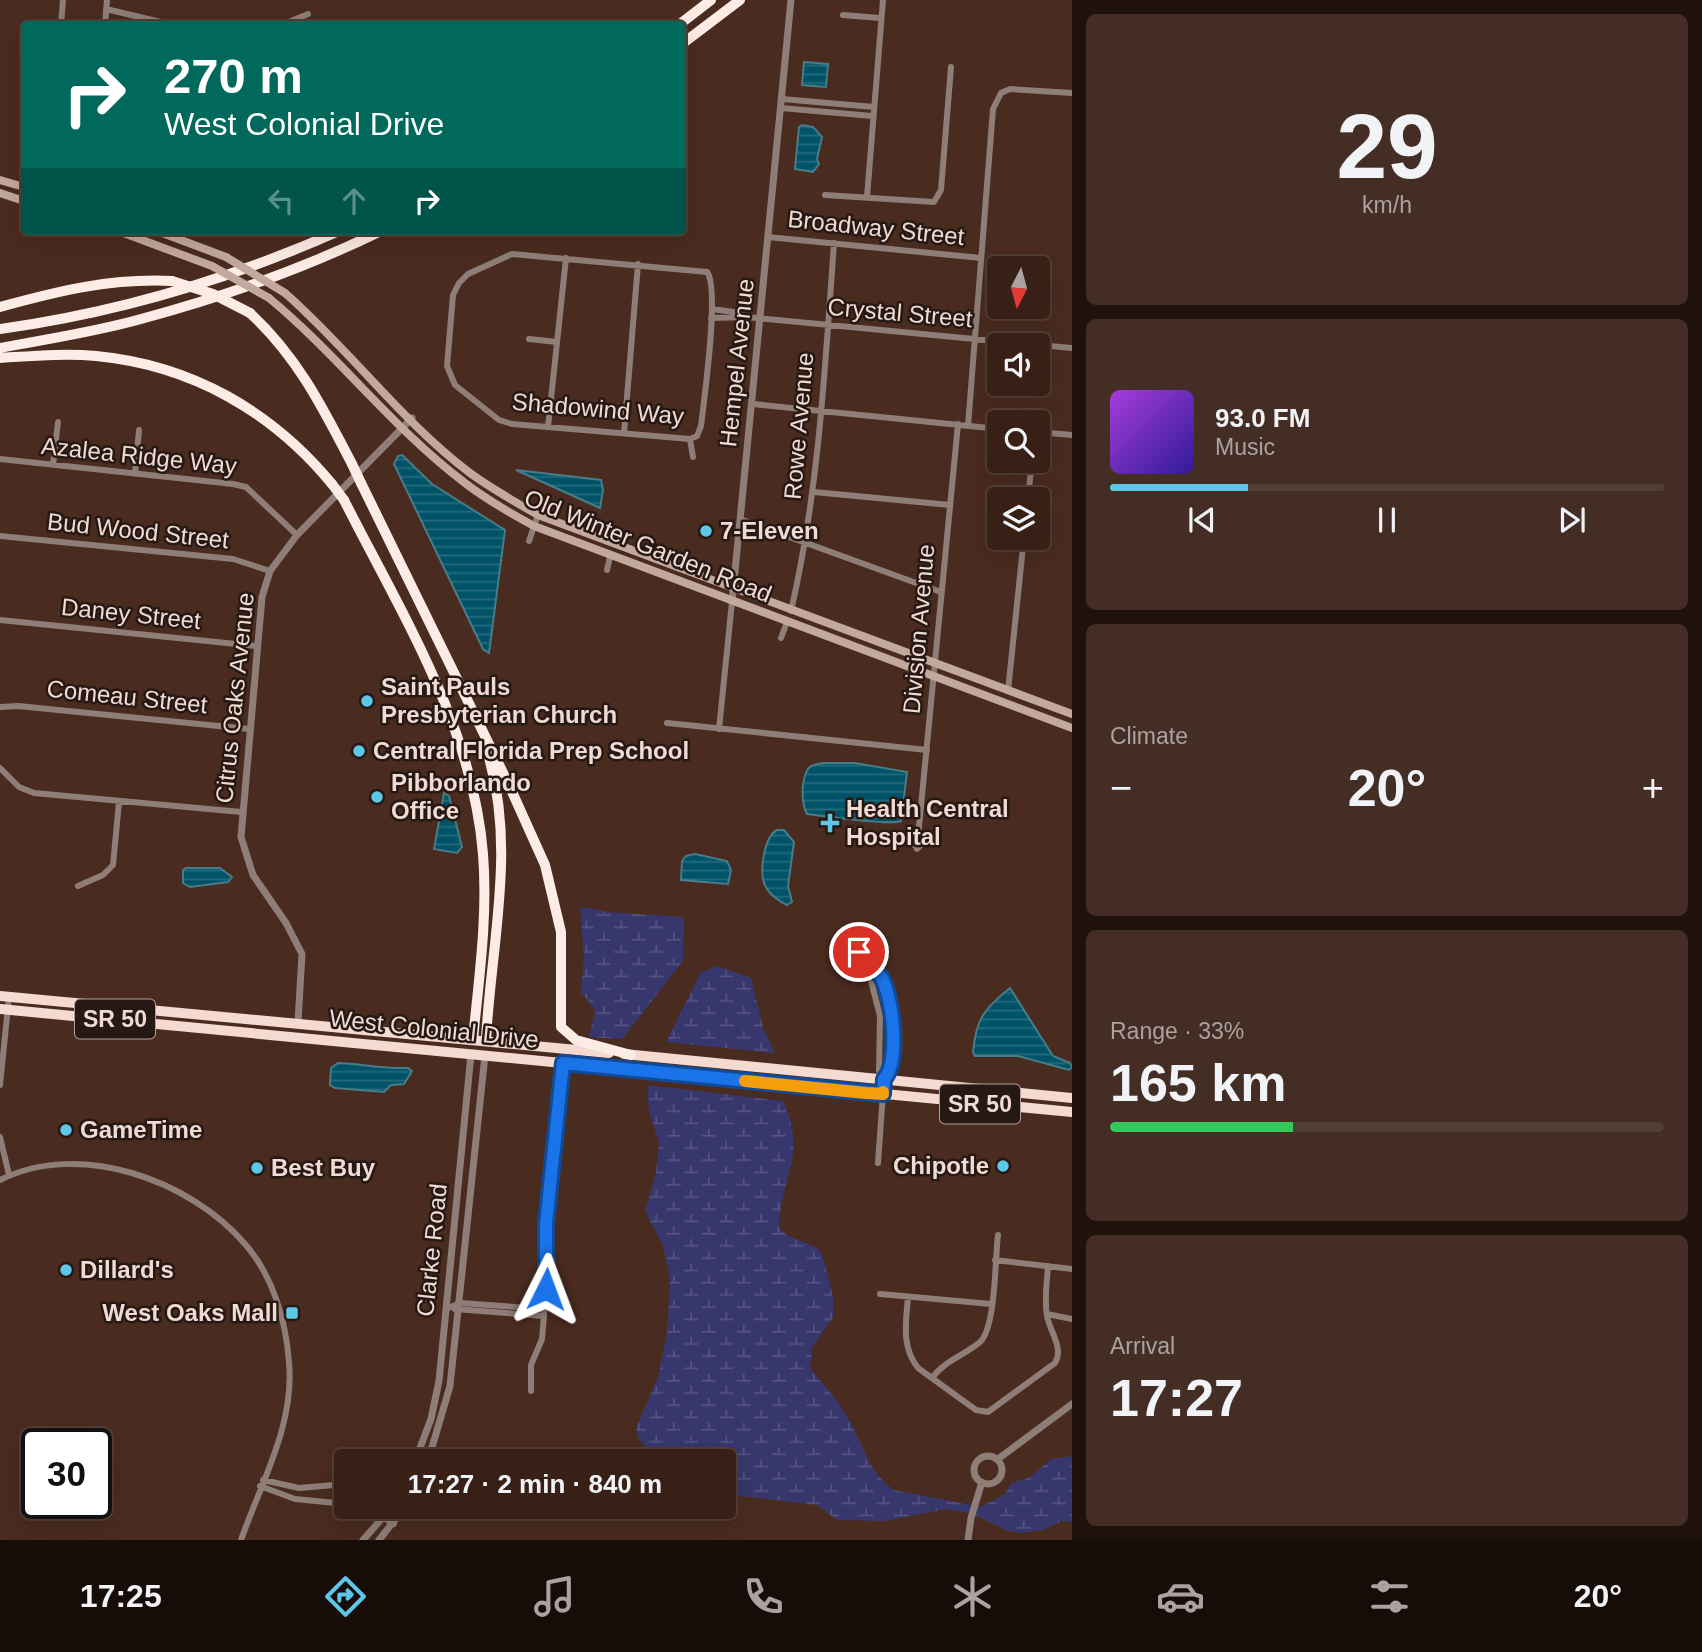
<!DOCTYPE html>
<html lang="en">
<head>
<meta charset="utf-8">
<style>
  body { margin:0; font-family:Arial,sans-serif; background:#432d24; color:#f1f3f6; height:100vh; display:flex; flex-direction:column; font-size:26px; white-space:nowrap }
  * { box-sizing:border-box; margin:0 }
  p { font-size:23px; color:#aba3a1 }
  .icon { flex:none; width:38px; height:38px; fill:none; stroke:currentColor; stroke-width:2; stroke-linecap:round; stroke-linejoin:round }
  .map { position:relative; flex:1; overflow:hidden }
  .details { display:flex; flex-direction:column; gap:14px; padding:14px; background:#1f120d; width:630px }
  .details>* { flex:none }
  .top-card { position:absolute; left:21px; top:21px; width:665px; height:214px; border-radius:7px; box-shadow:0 7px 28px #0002,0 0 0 2px #523e36; background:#00695c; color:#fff; overflow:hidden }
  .needle { width:46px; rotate:186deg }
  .fabs { position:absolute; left:987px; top:256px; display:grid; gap:14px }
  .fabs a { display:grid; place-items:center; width:63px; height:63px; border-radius:7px; background:#382017; box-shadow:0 7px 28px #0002,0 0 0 2px #523e36; font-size:35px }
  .speed { position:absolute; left:21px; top:1428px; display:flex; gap:14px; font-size:35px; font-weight:700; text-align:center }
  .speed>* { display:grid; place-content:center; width:91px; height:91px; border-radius:50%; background:#382017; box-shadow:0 7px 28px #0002,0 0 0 2px #523e36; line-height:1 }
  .speed .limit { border:4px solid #111; border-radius:10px; background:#fff; color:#111 }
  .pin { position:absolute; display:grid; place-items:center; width:60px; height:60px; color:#fff; margin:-30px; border:4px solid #fff; border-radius:50%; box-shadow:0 2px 7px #0007 }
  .me { position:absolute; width:77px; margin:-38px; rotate:3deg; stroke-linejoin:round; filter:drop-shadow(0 0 5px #0008) }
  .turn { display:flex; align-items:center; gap:24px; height:147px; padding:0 28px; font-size:32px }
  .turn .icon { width:91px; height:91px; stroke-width:2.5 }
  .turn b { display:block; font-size:49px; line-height:60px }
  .lanes { display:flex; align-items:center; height:66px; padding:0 28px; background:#0003; justify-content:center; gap:35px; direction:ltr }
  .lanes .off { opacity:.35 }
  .big { font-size:52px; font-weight:800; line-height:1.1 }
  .details .card { flex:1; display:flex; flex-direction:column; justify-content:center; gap:10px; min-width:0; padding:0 24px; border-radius:10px; background:#432d24 }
  .details .dial { align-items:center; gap:0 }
  .dial b { font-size:91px; line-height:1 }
  .song { display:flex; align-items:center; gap:21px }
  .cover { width:84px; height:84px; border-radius:10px; background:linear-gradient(135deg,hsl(280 70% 55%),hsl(250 70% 35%)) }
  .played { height:7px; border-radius:4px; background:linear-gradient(90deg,#5dc7e8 25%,#523e36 25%) }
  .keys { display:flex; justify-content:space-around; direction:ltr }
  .heat { display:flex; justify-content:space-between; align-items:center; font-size:38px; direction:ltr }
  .charge { height:10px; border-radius:5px; background:linear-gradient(90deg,#34c759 33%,#523e36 0) }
  .trip { position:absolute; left:334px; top:1449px; width:402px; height:70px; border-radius:7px; background:#382017; box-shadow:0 7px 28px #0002,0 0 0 2px #523e36; font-weight:800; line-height:70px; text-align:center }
  .menu { display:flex; height:112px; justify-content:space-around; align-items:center; background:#160d09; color:#aba3a1 }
  .menu .icon { width:49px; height:49px }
  .menu .active { color:#5dc7e8 }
  .menu b { font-size:32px; color:#f1f3f6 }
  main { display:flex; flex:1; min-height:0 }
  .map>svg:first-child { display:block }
  .wetland { fill:url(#wetland-marsh) }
  .water { fill:url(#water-rules); stroke:#487c88; stroke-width:2 }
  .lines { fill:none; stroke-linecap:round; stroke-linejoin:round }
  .minor { stroke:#8f7e78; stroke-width:6 }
  .tertiary { stroke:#8f7e78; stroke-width:7 }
  .secondary { stroke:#c3a89e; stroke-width:8 }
  .trunk { stroke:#f4dad0; stroke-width:10 }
  .motorway { stroke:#fdece5; stroke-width:10 }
  .secondary-bridge { stroke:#c3a89e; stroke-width:8 }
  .motorway-bridge { stroke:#fdece5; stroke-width:10 }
  .route-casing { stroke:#114b97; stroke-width:18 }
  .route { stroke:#1a73e8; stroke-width:12 }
  .slow { stroke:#f59e0b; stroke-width:12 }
  .poi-dot { fill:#5dc7e8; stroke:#261812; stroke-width:2.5 }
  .labels { text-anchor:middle; stroke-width:5; stroke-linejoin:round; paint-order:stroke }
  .shield { fill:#261812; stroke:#b3a09a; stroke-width:2 }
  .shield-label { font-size:23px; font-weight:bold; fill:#f0dbd4 }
  .street-label { font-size:24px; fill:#f0dbd4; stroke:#261812 }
  .poi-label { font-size:24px; font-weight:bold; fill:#f0dbd4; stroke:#261812; text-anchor:start }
</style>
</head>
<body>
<main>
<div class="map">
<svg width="1072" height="1540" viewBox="0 0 1072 1540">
  <defs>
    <pattern id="wetland-marsh" width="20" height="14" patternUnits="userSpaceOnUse" patternTransform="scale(1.75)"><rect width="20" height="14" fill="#38376d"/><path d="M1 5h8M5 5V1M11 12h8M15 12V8" fill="none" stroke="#555381"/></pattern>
    <pattern id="water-rules" width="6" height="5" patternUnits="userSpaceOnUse" patternTransform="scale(1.75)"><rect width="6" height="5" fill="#005367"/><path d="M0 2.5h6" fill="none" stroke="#266b7c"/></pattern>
  </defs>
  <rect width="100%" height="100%" fill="#4a2b1f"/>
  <path class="wetland" d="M590,908L606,912L684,917L683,961L622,1039L589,1037L595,1010L581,992L584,957L580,908Z
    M718,966L751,978L763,1028L775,1053L666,1042L701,972Z
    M647,1085L783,1101C808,1154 781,1176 779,1228L788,1236L816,1247L822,1253L833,1297V1317L812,1348L810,1368C822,1383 837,1399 847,1416C862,1442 868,1472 894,1490L981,1507L1005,1494L1011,1483L1029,1478L1051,1459L1072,1456V1522L1062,1521L1043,1530L1021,1533L1008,1531L971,1513L946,1509L885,1521L837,1520L817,1505L725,1494L724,1461H656L639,1439L636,1428L658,1377L667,1333L670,1280L663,1246L645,1211L656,1172L659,1143L649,1111Z"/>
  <path class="water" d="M804,62L828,64L826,87L802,85Z
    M802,125L813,127L822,137L817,159L819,164L813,172L795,169L799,127Z
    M402,455L432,484L505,530L489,653L483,649L394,464L398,456Z
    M516,470L601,480L603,490L600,508Z
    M824,763H855L907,772L901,821C891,826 824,816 807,814C801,803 801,780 808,769C811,764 819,764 824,763Z
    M444,793L449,796L462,847L457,853L434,849Z
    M777,830H784L794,842L788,886L792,902L787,905C780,902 769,894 766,887C758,874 764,837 777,830Z
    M695,854L727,861L731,870L728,884L681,880L682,861L686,856Z
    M186,868H220L232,877L228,882L190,887L183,883V870Z
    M1010,988L1053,1056L1070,1063L1072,1067L1069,1070L1018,1056H975L973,1052C976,1019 984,1009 1010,988Z
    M338,1063C362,1064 384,1069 408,1068L412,1071L404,1084L391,1085L384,1092L335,1088L330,1085L331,1068Z"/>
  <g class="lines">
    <path class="minor" d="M106,9L169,24
      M843,15L880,18
      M61,24L63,0
      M105,24L107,0
      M284,24L308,14
      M782,99L874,107
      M781,108L872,116
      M825,195L934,202L941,190L951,67
      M867,197L883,0
      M768,237L981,258
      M512,254L707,272C720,288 704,400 701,426L697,436L690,439L512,424L499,420L455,385L447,366L453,295L459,283L468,274Z
      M712,309L734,312L747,317
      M711,318L747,317L1035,345
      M529,339L557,342
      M1038,345L1072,348
      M753,404L999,429
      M968,426L993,109L1001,93L1010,89L1072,93
      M548,427L566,258
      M1038,432L1072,435
      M624,433L638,264
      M690,439L693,457
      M0,459L233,484L246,487L297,535
      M53,465L58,422
      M135,474L139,430
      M814,492L950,505
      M1028,499L1032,460
      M740,519L941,592
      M0,536L233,559L270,571
      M529,541L538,515
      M607,570L610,557
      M791,611C819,490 825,367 834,243
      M0,620L257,646
      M781,638L787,622
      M1008,691L1024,537
      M0,707L18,706L249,729
      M667,723L927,750
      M719,729L732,602
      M0,768L19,787L34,793L241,812
      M918,837L958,424
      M917,849L920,846L918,837L914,845L917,847
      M78,886L103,875L113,865L119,802
      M859,952C866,962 875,968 881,977C893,996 900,1063 884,1079
      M867,965L880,1016L879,1071L884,1079L878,1163
      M0,1085L9,997
      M0,1137L9,1175
      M0,1180C80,1140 190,1180 245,1244C273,1276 286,1321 289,1362C295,1424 261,1483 241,1540
      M995,1260L1072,1269
      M880,1294L991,1304
      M908,1297C906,1323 901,1346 918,1368L976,1410L988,1412L1055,1363C1064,1348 1050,1332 1047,1316C1044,1299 1047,1282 1048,1266
      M448,1308L460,1303L545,1309
      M455,1309L544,1316
      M1047,1314L1072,1319
      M932,1378C944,1361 965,1355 980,1342C996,1328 995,1257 998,1235
      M531,1391V1365L542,1339L549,1255L546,1224L563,1064
      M263,1480L299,1488L346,1484
      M260,1486L295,1499L346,1504
      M365,1507L394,1524"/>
    <path class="tertiary" d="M732,602L791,0
      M298,1022L302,954L286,923L253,875L241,837L262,597L270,571L297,535L412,418
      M974 1470a14 14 0 1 1 28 0a14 14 0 1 1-28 0Z
      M998,1459L1072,1404
      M415,1461L431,1419L439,1381L471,1054
      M428,1461L450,1386L485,1055
      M363,1540L392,1507
      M379,1540L405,1507
      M968,1540L971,1518L982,1482"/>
    <path class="secondary" d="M0,180L24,187
      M0,193L24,201
      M118,231L212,266
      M157,231L226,257
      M285,293C349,349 403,423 470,473C492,489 515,502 538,515L1072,714
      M269,298C338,355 393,429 465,483C487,500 510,513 534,526L1072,728"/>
    <path class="trunk" d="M0,996L609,1053
      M0,1009L1072,1112
      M624,1054L1072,1098"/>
    <path class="motorway" d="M680,24L711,0
      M682,44L740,0
      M0,307C58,291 111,278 172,281
      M250,313C297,356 323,408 352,464
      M0,329C116,313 233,278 339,231
      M0,348C47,339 95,332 141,319C223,297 305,268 381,231
      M0,358C32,356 64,353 96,356C191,365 272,411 332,484
      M361,483L509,785L545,865L561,932V1027L576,1040L631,1055
      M344,500C400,611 473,726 483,854C488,915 479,978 473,1039
      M486,1040C491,943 517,847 487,751"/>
    <path class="secondary-bridge" d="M226,257L285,293
      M212,266L269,298"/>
    <path class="motorway-bridge" d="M172,281L213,294L250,313
      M352,464L361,483
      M332,484L344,500"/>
  </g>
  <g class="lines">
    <g class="route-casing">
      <path id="route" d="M546,1289V1224L563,1063L883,1094L884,1079C900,1063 893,996 881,977C875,968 865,962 859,952"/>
    </g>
    <use href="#route" class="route"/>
    <path class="slow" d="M745,1081L866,1093L883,1094V1092"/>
  </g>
  <g class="poi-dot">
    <circle cx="706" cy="531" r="7"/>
    <circle cx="367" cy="701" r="7"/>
    <circle cx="359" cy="751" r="7"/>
    <circle cx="377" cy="797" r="7"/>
    <path d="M826.5 812.5h7v7h7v7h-7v7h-7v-7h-7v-7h7z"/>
    <circle cx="66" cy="1130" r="7"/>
    <circle cx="1003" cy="1166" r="7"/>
    <circle cx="257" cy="1168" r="7"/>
    <circle cx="66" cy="1270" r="7"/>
    <rect x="285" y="1306" width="14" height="14" rx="3.5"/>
  </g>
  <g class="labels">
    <g class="shield">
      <rect x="75" y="999.5" width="80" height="39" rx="5"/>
      <rect x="940" y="1084.5" width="80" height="39" rx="5"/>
    </g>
    <g class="shield-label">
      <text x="115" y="1027">SR 50</text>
      <text x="980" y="1112">SR 50</text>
    </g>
    <g class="street-label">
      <text transform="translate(876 228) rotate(6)" y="8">Broadway Street</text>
      <text transform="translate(900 313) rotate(5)" y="8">Crystal Street</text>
      <text transform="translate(737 363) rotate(-84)" y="8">Hempel Avenue</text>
      <text transform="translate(598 409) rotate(5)" y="8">Shadowind Way</text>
      <text transform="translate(799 426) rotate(-85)" y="8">Rowe Avenue</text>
      <text transform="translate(139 456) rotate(6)" y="8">Azalea Ridge Way</text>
      <text transform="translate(138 531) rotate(6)" y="8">Bud Wood Street</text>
      <text transform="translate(648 546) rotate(22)" y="8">Old Winter Garden Road</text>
      <text transform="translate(131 614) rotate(6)" y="8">Daney Street</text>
      <text transform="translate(919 629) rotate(-85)" y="8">Division Avenue</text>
      <text transform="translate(127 697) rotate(6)" y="8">Comeau Street</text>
      <text transform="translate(235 698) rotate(-84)" y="8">Citrus Oaks Avenue</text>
      <text transform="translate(434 1029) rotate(6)" y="8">West Colonial Drive</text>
      <text transform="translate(432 1250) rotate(-84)" y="8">Clarke Road</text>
    </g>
    <g class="poi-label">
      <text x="720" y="539">7-Eleven</text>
      <text x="381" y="695">Saint Pauls<tspan x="381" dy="28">Presbyterian Church</tspan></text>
      <text x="373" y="759">Central Florida Prep School</text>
      <text x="391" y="791">Pibborlando<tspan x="391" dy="28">Office</tspan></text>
      <text x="846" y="817">Health Central<tspan x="846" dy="28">Hospital</tspan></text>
      <text x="80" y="1138">GameTime</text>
      <text x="989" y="1174" text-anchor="end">Chipotle</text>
      <text x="271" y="1176">Best Buy</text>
      <text x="80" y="1278">Dillard's</text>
      <text x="278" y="1321" text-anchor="end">West Oaks Mall</text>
    </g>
  </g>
</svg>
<div class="fabs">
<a><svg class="needle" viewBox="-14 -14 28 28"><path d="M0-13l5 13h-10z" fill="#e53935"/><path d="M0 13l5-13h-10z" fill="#aba3a1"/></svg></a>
<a><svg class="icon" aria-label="sound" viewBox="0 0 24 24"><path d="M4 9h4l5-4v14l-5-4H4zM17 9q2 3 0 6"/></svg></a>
<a><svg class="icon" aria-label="search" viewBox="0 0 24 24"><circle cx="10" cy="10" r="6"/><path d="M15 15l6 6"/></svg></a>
<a><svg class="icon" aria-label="layers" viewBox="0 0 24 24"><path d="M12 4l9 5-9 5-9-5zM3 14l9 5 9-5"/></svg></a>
</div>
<div class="speed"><div class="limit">30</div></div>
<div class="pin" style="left:859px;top:952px;background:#d93025"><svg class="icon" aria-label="arrive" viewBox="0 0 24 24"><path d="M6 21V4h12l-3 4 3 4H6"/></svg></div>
<svg class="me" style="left:546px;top:1289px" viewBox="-20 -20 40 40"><path d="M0-17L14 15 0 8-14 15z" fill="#1a73e8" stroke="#fff" stroke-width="4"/></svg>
<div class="trip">17:27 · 2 min · 840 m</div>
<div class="top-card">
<div class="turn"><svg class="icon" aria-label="right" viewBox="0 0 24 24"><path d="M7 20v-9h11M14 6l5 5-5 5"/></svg><div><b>270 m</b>West Colonial Drive</div></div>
<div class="lanes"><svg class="icon off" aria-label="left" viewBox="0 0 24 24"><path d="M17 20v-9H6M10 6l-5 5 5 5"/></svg><svg class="icon off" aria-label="ahead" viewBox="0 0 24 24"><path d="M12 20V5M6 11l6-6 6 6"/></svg><svg class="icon" aria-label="right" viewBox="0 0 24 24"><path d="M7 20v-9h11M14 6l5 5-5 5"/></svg></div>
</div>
</div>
<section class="details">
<div class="card dial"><b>29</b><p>km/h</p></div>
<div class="card">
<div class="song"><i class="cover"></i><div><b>93.0 FM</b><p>Music</p></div></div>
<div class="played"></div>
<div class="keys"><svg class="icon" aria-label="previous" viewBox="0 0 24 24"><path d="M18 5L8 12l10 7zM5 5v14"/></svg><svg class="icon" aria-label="pause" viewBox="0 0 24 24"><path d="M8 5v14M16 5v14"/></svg><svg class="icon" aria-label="next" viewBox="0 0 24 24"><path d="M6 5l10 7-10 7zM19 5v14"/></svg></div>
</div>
<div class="card"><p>Climate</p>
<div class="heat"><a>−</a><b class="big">20°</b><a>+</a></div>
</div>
<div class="card"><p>Range · 33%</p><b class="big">165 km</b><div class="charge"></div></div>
<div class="card"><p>Arrival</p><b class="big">17:27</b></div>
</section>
</main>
<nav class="menu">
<b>17:25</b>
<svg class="icon active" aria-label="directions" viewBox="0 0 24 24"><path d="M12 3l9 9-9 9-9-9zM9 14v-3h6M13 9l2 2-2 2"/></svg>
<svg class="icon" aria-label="music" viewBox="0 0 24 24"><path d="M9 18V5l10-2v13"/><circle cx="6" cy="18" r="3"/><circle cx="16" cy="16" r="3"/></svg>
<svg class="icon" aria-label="phone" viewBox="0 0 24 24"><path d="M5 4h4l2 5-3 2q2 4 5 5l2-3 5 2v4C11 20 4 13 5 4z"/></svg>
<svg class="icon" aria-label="climate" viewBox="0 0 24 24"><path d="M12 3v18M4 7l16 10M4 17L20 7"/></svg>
<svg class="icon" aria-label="car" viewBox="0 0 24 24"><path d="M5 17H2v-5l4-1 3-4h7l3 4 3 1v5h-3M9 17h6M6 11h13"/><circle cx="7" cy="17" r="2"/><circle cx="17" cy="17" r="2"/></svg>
<svg class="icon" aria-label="filters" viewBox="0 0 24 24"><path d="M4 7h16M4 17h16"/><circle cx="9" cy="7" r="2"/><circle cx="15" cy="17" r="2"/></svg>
<b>20°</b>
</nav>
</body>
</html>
